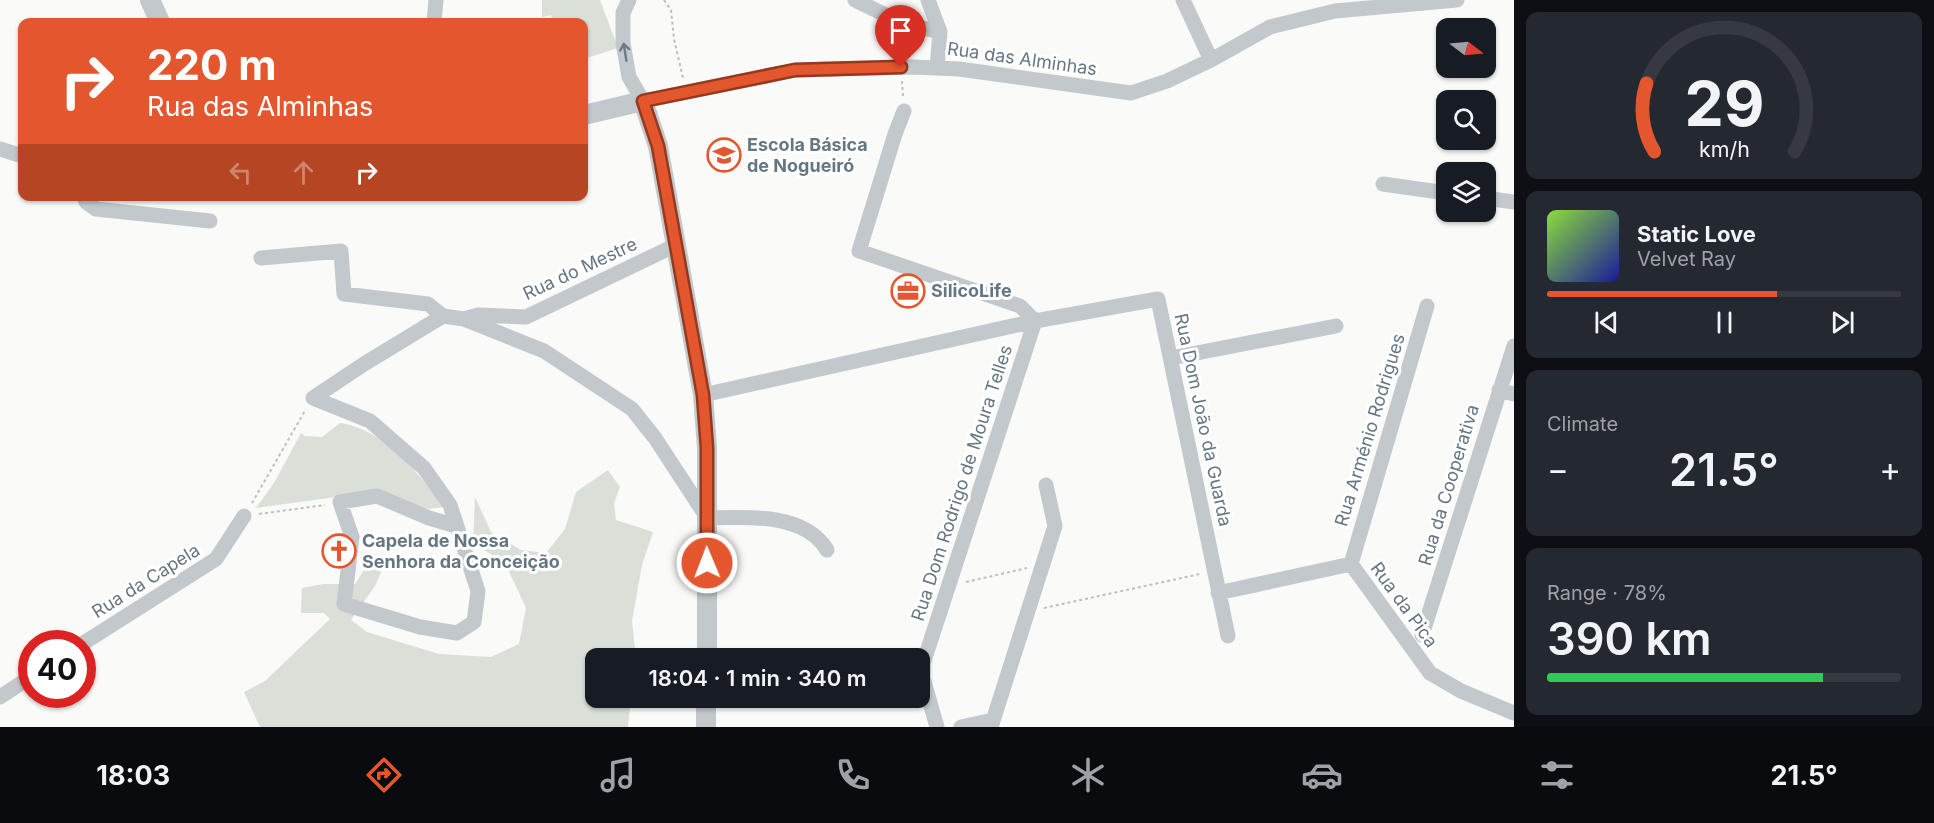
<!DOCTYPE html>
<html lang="en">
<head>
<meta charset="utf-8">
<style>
  body { margin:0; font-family:Inter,sans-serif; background:#242831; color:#f1f3f6; height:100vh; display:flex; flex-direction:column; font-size:22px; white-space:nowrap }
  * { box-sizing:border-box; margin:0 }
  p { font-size:20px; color:#9ea1a6 }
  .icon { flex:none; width:33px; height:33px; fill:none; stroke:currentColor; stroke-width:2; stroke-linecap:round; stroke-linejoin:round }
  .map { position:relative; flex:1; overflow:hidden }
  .details { display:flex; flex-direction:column; gap:12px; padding:12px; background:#0d0f14; width:420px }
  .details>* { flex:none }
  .hud { position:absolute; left:18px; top:18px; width:570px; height:183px; border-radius:12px; box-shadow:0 2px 4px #0004; background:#e4572e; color:#fff; overflow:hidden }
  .needle { width:39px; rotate:106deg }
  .tools { position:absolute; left:1436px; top:18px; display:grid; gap:12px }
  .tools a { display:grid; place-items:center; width:60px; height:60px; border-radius:12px; background:#171b24; box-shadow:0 2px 4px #0004; font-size:30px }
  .speed { position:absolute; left:18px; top:630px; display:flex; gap:12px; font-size:30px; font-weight:700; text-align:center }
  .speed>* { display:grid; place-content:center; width:78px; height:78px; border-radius:50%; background:#171b24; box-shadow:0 2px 4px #0004; line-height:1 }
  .speed .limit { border:9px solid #d22; background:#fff; color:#111 }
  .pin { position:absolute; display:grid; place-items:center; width:51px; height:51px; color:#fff; margin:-62px -26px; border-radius:50% 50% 50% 0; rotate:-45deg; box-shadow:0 0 6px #0007 }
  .pin .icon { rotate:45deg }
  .me { position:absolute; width:66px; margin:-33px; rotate:359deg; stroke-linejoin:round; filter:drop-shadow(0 0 4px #0008) }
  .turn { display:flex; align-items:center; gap:21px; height:126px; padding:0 30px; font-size:27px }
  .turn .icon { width:78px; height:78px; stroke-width:2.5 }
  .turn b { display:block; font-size:42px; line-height:51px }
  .lanes { display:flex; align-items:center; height:57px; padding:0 30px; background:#0003; justify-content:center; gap:30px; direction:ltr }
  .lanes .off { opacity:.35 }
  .big { font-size:45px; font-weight:600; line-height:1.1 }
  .details .widget { flex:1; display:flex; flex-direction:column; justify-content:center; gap:9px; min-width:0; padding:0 21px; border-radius:12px; background:#242831 }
  .details .dial { align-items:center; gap:0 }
  .dial svg { height:156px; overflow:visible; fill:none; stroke:#363941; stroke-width:7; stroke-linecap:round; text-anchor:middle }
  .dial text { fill:#f1f3f6; stroke:none }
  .song { display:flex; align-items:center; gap:18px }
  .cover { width:72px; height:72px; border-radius:9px; background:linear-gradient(135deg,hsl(90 70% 55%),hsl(240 70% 35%)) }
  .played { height:6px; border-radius:3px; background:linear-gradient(90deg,#e4572e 65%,#363941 65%) }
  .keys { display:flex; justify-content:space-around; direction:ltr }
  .heat { display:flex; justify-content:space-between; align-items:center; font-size:33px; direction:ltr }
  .charge { height:9px; border-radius:4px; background:linear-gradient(90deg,#34c759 78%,#363941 0) }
  .trip { position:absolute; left:585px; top:648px; width:345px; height:60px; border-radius:12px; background:#171b24; box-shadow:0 2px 4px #0004; font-weight:600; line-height:60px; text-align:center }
  .dock { display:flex; height:96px; justify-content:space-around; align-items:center; background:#090b0e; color:#9ea1a6 }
  .dock .icon { width:42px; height:42px }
  .dock .selected { color:#e4572e }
  .dock b { font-size:27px; color:#f1f3f6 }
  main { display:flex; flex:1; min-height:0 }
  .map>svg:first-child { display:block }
  .green { fill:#dadfd7 }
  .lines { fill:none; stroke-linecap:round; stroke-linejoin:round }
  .path { stroke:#bbbfc2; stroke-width:2; stroke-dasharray:3 3; stroke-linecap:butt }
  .minor { stroke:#c3c8cc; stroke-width:15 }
  .tertiary { stroke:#c3c8cc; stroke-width:20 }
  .oneway { stroke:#6a7a87 }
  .route-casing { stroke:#94391e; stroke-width:15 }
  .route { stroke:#e4572e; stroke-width:10 }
  .labels { text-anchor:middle; stroke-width:6; stroke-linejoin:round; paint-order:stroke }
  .street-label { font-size:18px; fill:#657683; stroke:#fff }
  .poi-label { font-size:18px; font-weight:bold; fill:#657683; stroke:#fff; text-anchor:start }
</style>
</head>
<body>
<main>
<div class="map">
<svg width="1514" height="727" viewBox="0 0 1514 727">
  <rect width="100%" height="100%" fill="#fafaf8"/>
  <path class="green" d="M542,0H600L618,48L584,59V22H553L551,15L542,17Z
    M340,423C382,428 420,474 444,507L428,509L390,495L343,496L256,508L274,483L301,433L305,436L322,437Z
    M608,470L620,487L614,503L616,520L653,532L642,565L632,621L636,658H596V698H631L628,727H260L244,692L265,681L330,619L324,613H301L302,588L323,584H355L373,556L385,563L375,586L351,620L367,632L439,654L491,657L519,644L526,608L505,563L473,543L475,497L491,532L521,550L546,553L565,529L576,492Z"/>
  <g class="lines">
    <path class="path" d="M664,0L671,10L674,39L683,78
      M902,81L903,96
      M252,503L306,409
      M259,514L325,505
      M966,582L1027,568
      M1044,608L1200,574"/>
    <path class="minor" d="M629,0L623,13V43L629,77L643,101L795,70L913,67L959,69L1131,93L1167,81L1211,60L1270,27L1335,11L1457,0
      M855,0L902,23L940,32
      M928,0L940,32L937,67
      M1183,0L1211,60
      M434,22L436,0
      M904,111L895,134L859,251L1020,306L1035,321
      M0,149L22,156
      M1383,184L1446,193
      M84,196L86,202L96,209L210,221
      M1485,198L1514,202
      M261,258L341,251L344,294L428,304L443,316
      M464,319L478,315L526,317L676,245
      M1171,358L1336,326
      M1499,390L1514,394
      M703,395L1035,321L1158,299L1228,636
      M706,518C744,517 804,512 827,550
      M456,526L429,518L377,496L340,502L352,537L344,604L420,627L457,633L474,622L478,591L450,505L424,468L370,421L313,398L364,364L443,316L464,319L544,351L632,409L655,438L706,516
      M1351,564L1427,306
      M1218,593L1351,564L1430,673L1461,691L1514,713
      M1422,635L1514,346
      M82,644L216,559L244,516
      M0,697L32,676
      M937,727L923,678V664L1035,321
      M961,727L993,720
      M991,727L1055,526L1046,485"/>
    <path class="tertiary" d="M150,0L160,22
      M584,115L643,101L658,146L703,395L707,448V658
      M706,727V698"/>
  </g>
  <defs><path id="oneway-shaft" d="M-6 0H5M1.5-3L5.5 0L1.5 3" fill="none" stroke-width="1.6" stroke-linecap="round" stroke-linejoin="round" transform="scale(1.5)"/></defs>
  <use class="oneway" href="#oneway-shaft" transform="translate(625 52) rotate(-99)"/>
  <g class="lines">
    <g class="route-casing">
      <path id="route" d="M707,563V448L703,395L658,146L643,101L795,70L901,67"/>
    </g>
    <use href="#route" class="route"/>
  </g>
  <defs>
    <g id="school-ring" transform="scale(1.725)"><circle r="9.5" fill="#fff" stroke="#e4572e" stroke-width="1.5"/><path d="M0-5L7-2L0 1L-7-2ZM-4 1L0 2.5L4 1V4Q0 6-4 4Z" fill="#e4572e"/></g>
    <g id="office-ring" transform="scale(1.725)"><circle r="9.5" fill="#fff" stroke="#e4572e" stroke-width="1.5"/><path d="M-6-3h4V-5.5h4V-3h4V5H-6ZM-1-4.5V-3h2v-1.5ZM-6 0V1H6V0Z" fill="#e4572e"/></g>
    <g id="church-ring" transform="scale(1.725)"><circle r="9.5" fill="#fff" stroke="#e4572e" stroke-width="1.5"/><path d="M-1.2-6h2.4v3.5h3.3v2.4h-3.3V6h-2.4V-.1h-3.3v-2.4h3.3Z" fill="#e4572e"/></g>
  </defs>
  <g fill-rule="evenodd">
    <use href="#school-ring" x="724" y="155"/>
    <use href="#office-ring" x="908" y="291"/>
    <use href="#church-ring" x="339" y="551"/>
  </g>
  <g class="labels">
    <g class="street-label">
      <text transform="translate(1022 59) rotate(8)" y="6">Rua das Alminhas</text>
      <text transform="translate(580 269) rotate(-25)" y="6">Rua do Mestre</text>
      <text transform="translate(1203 420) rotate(78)" y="6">Rua Dom João da Guarda</text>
      <text transform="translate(1370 430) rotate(-73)" y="6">Rua Arménio Rodrigues</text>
      <text transform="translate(962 483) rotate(-72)" y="6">Rua Dom Rodrigo de Moura Telles</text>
      <text transform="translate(1449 485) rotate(-73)" y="6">Rua da Cooperativa</text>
      <text transform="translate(146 581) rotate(-32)" y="6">Rua da Capela</text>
      <text transform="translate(1404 605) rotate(54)" y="6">Rua da Pica</text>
    </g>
    <g class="poi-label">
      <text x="747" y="151">Escola Básica<tspan x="747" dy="21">de Nogueiró</tspan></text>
      <text x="931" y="297">SilicoLife</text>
      <text x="362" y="547">Capela de Nossa<tspan x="362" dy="21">Senhora da Conceição</tspan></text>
    </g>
  </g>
</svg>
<div class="tools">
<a><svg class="needle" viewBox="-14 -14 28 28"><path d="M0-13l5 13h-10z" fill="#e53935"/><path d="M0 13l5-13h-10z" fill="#9ea1a6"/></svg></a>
<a><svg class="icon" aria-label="search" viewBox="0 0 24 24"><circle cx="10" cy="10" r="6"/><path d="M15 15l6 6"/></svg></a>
<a><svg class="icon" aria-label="layers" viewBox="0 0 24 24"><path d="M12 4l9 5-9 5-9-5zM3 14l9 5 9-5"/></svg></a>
</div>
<div class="speed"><div class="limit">40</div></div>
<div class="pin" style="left:901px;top:67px;background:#d93025"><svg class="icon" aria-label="arrive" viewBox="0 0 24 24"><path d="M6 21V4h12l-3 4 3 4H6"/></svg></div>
<svg class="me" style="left:707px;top:563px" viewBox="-20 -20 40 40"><circle r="17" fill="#e4572e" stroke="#fff" stroke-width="3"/><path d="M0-11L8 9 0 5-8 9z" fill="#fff"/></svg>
<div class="trip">18:04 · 1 min · 340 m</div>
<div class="hud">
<div class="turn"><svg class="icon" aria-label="right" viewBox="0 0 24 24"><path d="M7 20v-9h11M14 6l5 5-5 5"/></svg><div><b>220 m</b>Rua das Alminhas</div></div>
<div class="lanes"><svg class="icon off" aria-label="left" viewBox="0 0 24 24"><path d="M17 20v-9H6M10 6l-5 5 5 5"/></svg><svg class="icon off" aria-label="ahead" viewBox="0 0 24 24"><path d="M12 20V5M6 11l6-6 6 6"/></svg><svg class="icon" aria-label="right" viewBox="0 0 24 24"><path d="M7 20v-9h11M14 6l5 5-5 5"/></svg></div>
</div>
</div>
<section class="details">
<div class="widget dial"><svg viewBox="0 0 100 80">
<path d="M14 69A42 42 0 1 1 86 69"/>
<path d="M14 69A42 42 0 0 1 10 34" stroke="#e4572e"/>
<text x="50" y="56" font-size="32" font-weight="700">29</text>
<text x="50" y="72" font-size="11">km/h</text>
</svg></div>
<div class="widget">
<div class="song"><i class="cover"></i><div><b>Static Love</b><p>Velvet Ray</p></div></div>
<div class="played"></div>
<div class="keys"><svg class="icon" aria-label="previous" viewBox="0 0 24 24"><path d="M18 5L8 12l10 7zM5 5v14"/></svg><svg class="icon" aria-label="pause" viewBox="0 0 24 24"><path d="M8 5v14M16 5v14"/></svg><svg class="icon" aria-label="next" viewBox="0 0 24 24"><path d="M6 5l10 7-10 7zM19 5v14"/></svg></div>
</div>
<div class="widget"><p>Climate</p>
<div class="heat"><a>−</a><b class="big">21.5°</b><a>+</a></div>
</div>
<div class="widget"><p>Range · 78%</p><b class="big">390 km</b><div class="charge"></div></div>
</section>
</main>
<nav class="dock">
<b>18:03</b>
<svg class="icon selected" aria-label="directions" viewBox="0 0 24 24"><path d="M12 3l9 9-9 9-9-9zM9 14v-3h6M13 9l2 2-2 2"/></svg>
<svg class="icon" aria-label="music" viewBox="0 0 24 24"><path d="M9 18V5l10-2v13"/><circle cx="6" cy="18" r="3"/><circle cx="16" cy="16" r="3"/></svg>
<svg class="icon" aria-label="phone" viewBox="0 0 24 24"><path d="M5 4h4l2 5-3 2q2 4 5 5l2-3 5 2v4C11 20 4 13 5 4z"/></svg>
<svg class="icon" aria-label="climate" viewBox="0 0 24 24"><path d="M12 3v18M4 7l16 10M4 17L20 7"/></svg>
<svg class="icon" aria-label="car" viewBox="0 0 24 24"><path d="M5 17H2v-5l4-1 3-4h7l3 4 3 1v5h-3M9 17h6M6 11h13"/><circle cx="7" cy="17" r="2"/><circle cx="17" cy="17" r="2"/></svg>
<svg class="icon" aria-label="filters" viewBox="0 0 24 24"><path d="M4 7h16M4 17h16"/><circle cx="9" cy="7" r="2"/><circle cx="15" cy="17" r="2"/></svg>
<b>21.5°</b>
</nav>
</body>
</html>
